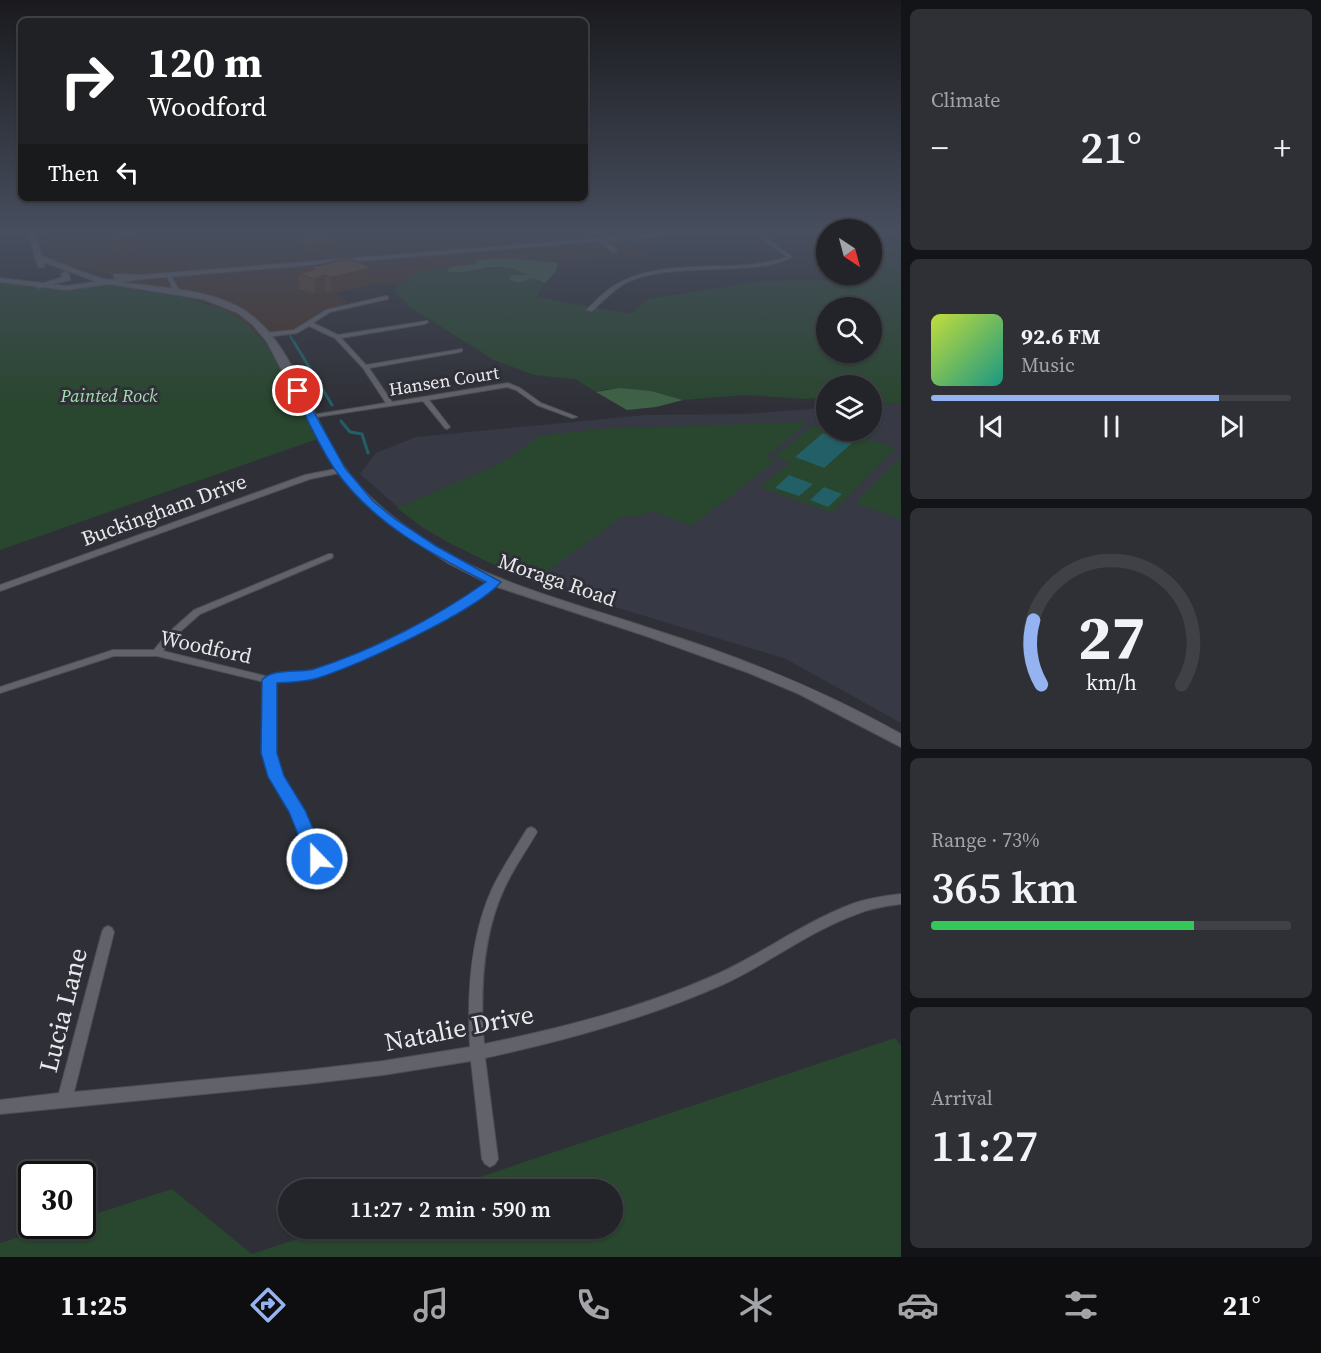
<!DOCTYPE html>
<html lang="en">
<head>
<meta charset="utf-8">
<style>
  body { margin:0; font-family:"Source Serif 4",serif; background:#2f3035; color:#f1f3f6; height:100vh; display:flex; flex-direction:column; font-size:22px; white-space:nowrap }
  * { box-sizing:border-box; margin:0 }
  p { font-size:20px; color:#a3a4a8 }
  .icon { flex:none; width:33px; height:33px; fill:none; stroke:currentColor; stroke-width:2; stroke-linecap:round; stroke-linejoin:round }
  .map { position:relative; flex:1; overflow:hidden }
  .details { display:flex; flex-direction:column; gap:9px; padding:9px; background:#131417; width:420px }
  .details>* { flex:none }
  .top-card { position:absolute; left:18px; top:18px; width:570px; height:183px; border-radius:9px; box-shadow:0 2px 4px #0004,0 0 0 2px #404146; background:#202124; color:#fff; overflow:hidden }
  .needle { width:39px; rotate:144deg }
  .controls { position:absolute; left:816px; top:219px; display:grid; gap:12px }
  .controls a { display:grid; place-items:center; width:66px; height:66px; border-radius:50%; background:#232429; box-shadow:0 2px 4px #0004,0 0 0 2px #404146; font-size:30px }
  .speed { position:absolute; left:18px; top:1161px; display:flex; gap:12px; font-size:30px; font-weight:700; text-align:center }
  .speed>* { display:grid; place-content:center; width:78px; height:78px; border-radius:50%; background:#232429; box-shadow:0 2px 4px #0004,0 0 0 2px #404146; line-height:1 }
  .speed .limit { border:3px solid #111; border-radius:9px; background:#fff; color:#111 }
  .pin { position:absolute; display:grid; place-items:center; width:51px; height:51px; color:#fff; margin:-26px; border:3px solid #fff; border-radius:50%; box-shadow:0 2px 6px #0007 }
  .me { position:absolute; width:66px; margin:-33px; rotate:338deg; stroke-linejoin:round; filter:drop-shadow(0 0 4px #0008) }
  .turn { display:flex; align-items:center; gap:21px; height:126px; padding:0 30px; font-size:27px }
  .turn .icon { width:78px; height:78px; stroke-width:2.5 }
  .turn b { display:block; font-size:42px; line-height:51px }
  .then { display:flex; align-items:center; height:57px; padding:0 30px; background:#0003; gap:12px; font-size:22px }
  .big { font-size:45px; font-weight:600; line-height:1.1 }
  .details .tile { flex:1; display:flex; flex-direction:column; justify-content:center; gap:9px; min-width:0; padding:0 21px; border-radius:9px; background:#2f3035 }
  .details .dial { align-items:center; gap:0 }
  .dial svg { height:156px; overflow:visible; fill:none; stroke:#404146; stroke-width:7; stroke-linecap:round; text-anchor:middle }
  .dial text { fill:#f1f3f6; stroke:none }
  .song { display:flex; align-items:center; gap:18px }
  .cover { width:72px; height:72px; border-radius:9px; background:linear-gradient(135deg,hsl(70 70% 55%),hsl(170 70% 35%)) }
  .played { height:6px; border-radius:3px; background:linear-gradient(90deg,#95b2f1 80%,#404146 80%) }
  .keys { display:flex; justify-content:space-around; direction:ltr }
  .heat { display:flex; justify-content:space-between; align-items:center; font-size:33px; direction:ltr }
  .charge { height:9px; border-radius:4px; background:linear-gradient(90deg,#34c759 73%,#404146 0) }
  .trip { position:absolute; left:278px; top:1179px; width:345px; height:60px; border-radius:30px; background:#232429; box-shadow:0 2px 4px #0004,0 0 0 2px #404146; font-weight:600; line-height:60px; text-align:center }
  .menu { display:flex; height:96px; justify-content:space-around; align-items:center; background:#0e0e10; color:#a3a4a8 }
  .menu .icon { width:42px; height:42px }
  .menu .active { color:#95b2f1 }
  .menu b { font-size:27px; color:#f1f3f6 }
  main { display:flex; flex:1; min-height:0 }
  .map>svg:first-child { display:block }
  .commercial { fill:#45332b }
  .built { fill:#373945 }
  .green { fill:#29462f; fill-rule:evenodd }
  .forest { fill:#3e6245 }
  .water { fill:#235f66 }
  .lines { fill:none; stroke-linecap:round; stroke-linejoin:round }
  .stream-far1 { stroke:#235f66; stroke-width:2 }
  .stream { stroke:#235f66; stroke-width:3 }
  .minor-casing { stroke:#4d4e54; stroke-width:2 }
  .tertiary-casing { stroke:#4d4e54; stroke-width:2 }
  .secondary-casing { stroke:#4d4e54; stroke-width:2 }
  .minor { fill:#61626a; fill-rule:evenodd }
  .tertiary { fill:#61626a; fill-rule:evenodd }
  .secondary { fill:#61626a; fill-rule:evenodd }
  .wall { fill:#5f402c }
  .shaded-wall { fill:#4e3424 }
  .building { fill:#6f4a33; stroke:#4e3424; stroke-width:1.5 }
  .route { fill:#1a73e8; stroke:#114b97; stroke-width:1.5 }
  .labels { text-anchor:middle; stroke-width:6; stroke-linejoin:round; paint-order:stroke }
  .far-street-label { font-size:18px; fill:#e8e8ed; stroke:#2f3037 }
  .far-park-label { font-size:18px; font-style:italic; fill:#a3dfad; stroke:#2f3037 }
  .street-label { font-size:21px; fill:#e8e8ed; stroke:#2f3037 }
  .near-street-label { font-size:26px; fill:#e8e8ed; stroke:#2f3037 }
</style>
</head>
<body>
<main>
<div class="map">
<svg width="901" height="1257" viewBox="0 0 901 1257">
  <rect width="100%" height="100%" fill="#2f3037"/>
  <path class="commercial" d="M42,230H241L261,236L299,237L376,236L443,230H637L645,237L623,239L644,256L558,263L511,258L477,260L475,264L451,267L448,270L440,268L408,277L414,280L399,285L377,284L336,293L347,302L302,329L275,335H258L233,315L205,302L102,284L132,278L389,257L386,252L385,256L116,276L56,262Z"/>
  <path class="built" d="M901,403V723L786,659L533,582L455,546L421,527L360,474L376,453L416,437L646,415L742,414L826,408V430H872V404Z"/>
  <path class="green" d="M241,230L370,232L367,236C336,236 266,243 241,230Z
    M872,244L901,249V403L872,404V386H826V397L805,399L745,395L683,400L651,391L606,389L596,392L575,379L534,375L494,360L410,307L394,291L399,285L413,280L407,276C417,274 429,269 439,268C449,268 459,272 474,271C496,269 508,262 528,276L519,274L526,280L534,278L545,283L536,297L630,314L649,299L763,281L850,280L882,270L884,266L872,260V257L881,253L872,249ZM826,308H872V352H826Z
    M0,280L67,288L102,284L181,297L221,308L248,324L278,356L323,437L0,550Z
    M807,422L766,458L775,462L691,526L652,511L647,514L622,517L533,582C485,561 438,541 397,508L502,463L539,436L597,429Z
    M813,425L826,428V430L842,431L896,448L832,513L760,487L790,463L774,457Z
    M900,458L901,519L855,503Z
    M895,1038L901,1046V1257H0V1243L57,1226H82L83,1218L172,1189L252,1254L328,1229L612,1228V1190L444,1189Z"/>
  <path class="forest" d="M511,258L558,263L556,271L545,283L534,278C523,280 519,286 509,279L511,275H526C500,257 475,275 447,272L450,267L475,264L476,260Z
    M619,388L651,391L683,400L656,407L627,410L596,392Z"/>
  <path class="water" d="M823,433L852,443L824,468L795,457Z
    M789,475L813,484L799,496L775,488Z
    M824,487L842,494L828,507L810,500Z"/>
  <g class="lines">
    <path class="stream-far1" d="M290,336L295,344"/>
    <path class="stream" d="M294,342L332,405
      M341,421L350,432L362,434L368,453"/>
    <g class="minor-casing">
      <path id="minor" d="M14,230L0,233V231Z
        M750,230H755L792,257C776,266 757,267 738,268C707,270 651,268 624,284C612,291 602,302 592,311L587,310C597,299 609,287 623,281C672,257 736,275 787,257Z
        M600,239H604L617,250V252H613L600,241Z
        M166,274L170,275L181,293L180,294L175,293Z
        M386,296L388,297V299L330,312L313,323L338,335L427,321L428,322L425,324L341,338L366,365L462,349V351L460,352L369,368L392,402L508,383L520,388L541,403L577,417L572,418L537,405L516,390L507,387L429,400L450,427L447,429L445,428L423,401L310,418V416L312,415L386,403L363,368L335,338L309,326L297,333L266,337L263,335L266,333L294,330L326,310Z
        M341,468H344V472L310,479L0,591V585L305,475Z
        M329,554H332L333,556L332,558L200,614L173,638L163,651L269,677L313,671L364,652L424,622L480,590L492,580H498L499,582L486,594L430,626L370,656L314,677L274,683L272,713L274,753L281,776L303,810L323,859L321,862L317,864L313,862L292,811L271,777L264,753L262,713L264,682L157,656H114L0,693V687L113,650H154L167,634L194,610Z
        M531,827L535,829L537,832C526,851 513,869 504,889C482,937 480,992 484,1044C562,1028 641,1008 715,975C762,954 804,922 852,904C868,898 884,896 901,894V904C886,906 871,908 857,914C810,931 769,963 724,984C648,1018 566,1040 485,1058L498,1159L495,1164L490,1167L485,1164L482,1159L471,1061L383,1075L306,1084L0,1114V1100L59,1093L102,932L104,928L108,926L112,928L114,932L74,1092L306,1070L383,1061L470,1047C467,994 470,938 492,889C502,868 515,849 527,829Z"/>
    </g>
    <g class="tertiary-casing">
      <path id="tertiary" d="M706,230H731L142,279L67,290L0,282V278L67,286L142,275Z"/>
    </g>
    <g class="secondary-casing">
      <path id="secondary" d="M27,230H33L42,256C64,264 86,275 109,280C153,289 205,286 244,310C293,341 311,418 343,465C366,498 401,525 435,546C503,587 581,605 655,630C741,657 823,690 901,734V747L799,694L749,673L646,636L491,585L448,563L389,524L354,492L328,458L267,342L253,325L238,313L203,299L97,282L44,262V267H38Z
        M65,272L69,274L70,280L38,288L34,286L63,277L61,274Z
        M114,274L142,275L146,277L142,279L117,278H114Z"/>
    </g>
    <use href="#minor" class="minor"/>
    <use href="#tertiary" class="tertiary"/>
    <use href="#secondary" class="secondary"/>
  </g>
  <path class="wall" d="M110,230L137,236L140,251L117,254L113,244Z
    M302,231L332,252L307,254L303,242Z
    M310,267L372,283L332,293L326,290L315,293L299,289L298,274L311,270Z"/>
  <path class="shaded-wall" d="M137,236L140,251L117,254L114,239Z
    M331,241L332,252L307,254L306,243Z
    M371,268L372,283L332,293L330,278Z
    M325,275L326,290L315,293L314,279Z"/>
  <path class="building" d="M110,230H134L137,236L114,239Z
    M316,230H326L331,241L306,243L302,231Z
    M350,258L371,268L330,278L325,275L314,279L298,274L314,269L310,267Z"/>
  <linearGradient id="sky" x2="0" y2="1"><stop stop-color="#1a1a1e"/><stop offset="0.57" stop-color="#474e5e"/><stop offset="1" stop-color="#474e5e" stop-opacity="0"/></linearGradient>
  <rect width="901" height="406" fill="url(#sky)"/>
  <path class="route" d="M295,389H301L345,468L373,501L395,519L436,546L501,582C475,612 358,665 318,678C305,682 290,682 277,683V753L284,776L305,810L326,859L323,864L317,866L310,864L308,859L289,812L268,777L261,753L262,680C271,668 301,673 314,669C374,650 435,618 486,582C430,553 374,524 336,471C319,447 307,417 293,391Z"/>
  <g class="labels">
    <g class="far-street-label">
      <text transform="translate(444 381) rotate(-9)" y="6">Hansen Court</text>
    </g>
    <g class="far-park-label">
      <text x="109" y="402">Painted Rock</text>
    </g>
    <g class="street-label">
      <text transform="translate(164 510) rotate(-20)" y="7">Buckingham Drive</text>
      <text transform="translate(557 580) rotate(19)" y="7">Moraga Road</text>
      <text transform="translate(206 647) rotate(12)" y="7">Woodford</text>
    </g>
    <g class="near-street-label">
      <text transform="translate(63 1010) rotate(-76)" y="9">Lucia Lane</text>
      <text transform="translate(459 1028) rotate(-11)" y="9">Natalie Drive</text>
    </g>
  </g>
</svg>
<div class="controls">
<a><svg class="needle" viewBox="-14 -14 28 28"><path d="M0-13l5 13h-10z" fill="#e53935"/><path d="M0 13l5-13h-10z" fill="#a3a4a8"/></svg></a>
<a><svg class="icon" aria-label="search" viewBox="0 0 24 24"><circle cx="10" cy="10" r="6"/><path d="M15 15l6 6"/></svg></a>
<a><svg class="icon" aria-label="layers" viewBox="0 0 24 24"><path d="M12 4l9 5-9 5-9-5zM3 14l9 5 9-5"/></svg></a>
</div>
<div class="speed"><div class="limit">30</div></div>
<div class="pin" style="left:298px;top:391px;background:#d93025"><svg class="icon" aria-label="arrive" viewBox="0 0 24 24"><path d="M6 21V4h12l-3 4 3 4H6"/></svg></div>
<svg class="me" style="left:317px;top:859px" viewBox="-20 -20 40 40"><circle r="17" fill="#1a73e8" stroke="#fff" stroke-width="3"/><path d="M0-11L8 9 0 5-8 9z" fill="#fff"/></svg>
<div class="trip">11:27 · 2 min · 590 m</div>
<div class="top-card">
<div class="turn"><svg class="icon" aria-label="right" viewBox="0 0 24 24"><path d="M7 20v-9h11M14 6l5 5-5 5"/></svg><div><b>120 m</b>Woodford</div></div>
<div class="then">Then<svg class="icon" aria-label="left" viewBox="0 0 24 24"><path d="M17 20v-9H6M10 6l-5 5 5 5"/></svg></div>
</div>
</div>
<section class="details">
<div class="tile"><p>Climate</p>
<div class="heat"><a>−</a><b class="big">21°</b><a>+</a></div>
</div>
<div class="tile">
<div class="song"><i class="cover"></i><div><b>92.6 FM</b><p>Music</p></div></div>
<div class="played"></div>
<div class="keys"><svg class="icon" aria-label="previous" viewBox="0 0 24 24"><path d="M18 5L8 12l10 7zM5 5v14"/></svg><svg class="icon" aria-label="pause" viewBox="0 0 24 24"><path d="M8 5v14M16 5v14"/></svg><svg class="icon" aria-label="next" viewBox="0 0 24 24"><path d="M6 5l10 7-10 7zM19 5v14"/></svg></div>
</div>
<div class="tile dial"><svg viewBox="0 0 100 80">
<path d="M14 69A42 42 0 1 1 86 69"/>
<path d="M14 69A42 42 0 0 1 10 36" stroke="#95b2f1"/>
<text x="50" y="56" font-size="32" font-weight="700">27</text>
<text x="50" y="72" font-size="11">km/h</text>
</svg></div>
<div class="tile"><p>Range · 73%</p><b class="big">365 km</b><div class="charge"></div></div>
<div class="tile"><p>Arrival</p><b class="big">11:27</b></div>
</section>
</main>
<nav class="menu">
<b>11:25</b>
<svg class="icon active" aria-label="directions" viewBox="0 0 24 24"><path d="M12 3l9 9-9 9-9-9zM9 14v-3h6M13 9l2 2-2 2"/></svg>
<svg class="icon" aria-label="music" viewBox="0 0 24 24"><path d="M9 18V5l10-2v13"/><circle cx="6" cy="18" r="3"/><circle cx="16" cy="16" r="3"/></svg>
<svg class="icon" aria-label="phone" viewBox="0 0 24 24"><path d="M5 4h4l2 5-3 2q2 4 5 5l2-3 5 2v4C11 20 4 13 5 4z"/></svg>
<svg class="icon" aria-label="climate" viewBox="0 0 24 24"><path d="M12 3v18M4 7l16 10M4 17L20 7"/></svg>
<svg class="icon" aria-label="car" viewBox="0 0 24 24"><path d="M5 17H2v-5l4-1 3-4h7l3 4 3 1v5h-3M9 17h6M6 11h13"/><circle cx="7" cy="17" r="2"/><circle cx="17" cy="17" r="2"/></svg>
<svg class="icon" aria-label="filters" viewBox="0 0 24 24"><path d="M4 7h16M4 17h16"/><circle cx="9" cy="7" r="2"/><circle cx="15" cy="17" r="2"/></svg>
<b>21°</b>
</nav>
</body>
</html>
